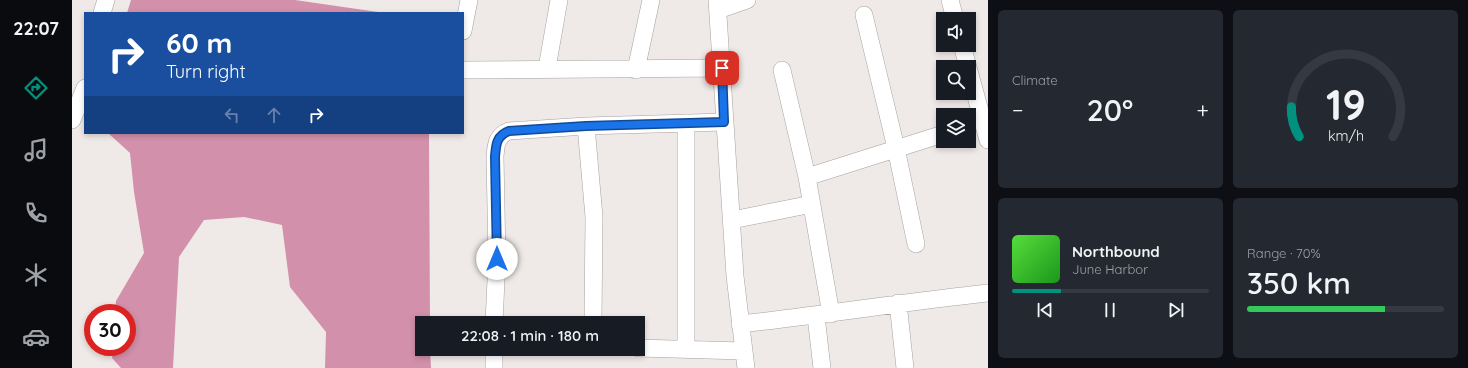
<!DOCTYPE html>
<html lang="en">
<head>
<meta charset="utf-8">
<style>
  body { margin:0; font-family:Quicksand,sans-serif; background:#242831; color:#f1f3f6; height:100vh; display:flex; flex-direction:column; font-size:15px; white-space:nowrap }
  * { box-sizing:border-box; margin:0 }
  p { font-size:13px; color:#9ea1a6 }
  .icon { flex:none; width:22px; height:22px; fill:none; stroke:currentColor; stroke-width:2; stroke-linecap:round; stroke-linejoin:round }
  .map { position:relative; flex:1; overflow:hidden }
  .details { display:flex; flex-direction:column; gap:10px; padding:10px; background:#0d0f14; width:480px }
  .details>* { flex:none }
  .banner { position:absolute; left:12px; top:12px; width:380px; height:122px; border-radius:0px; box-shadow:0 2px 6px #0003; background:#1a4fa0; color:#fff; overflow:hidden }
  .fabs { position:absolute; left:864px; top:12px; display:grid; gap:8px }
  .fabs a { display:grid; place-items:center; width:40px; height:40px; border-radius:0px; background:#171b24; box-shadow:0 2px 6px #0003; font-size:20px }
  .speed { position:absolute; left:12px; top:304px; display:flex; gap:8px; font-size:20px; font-weight:700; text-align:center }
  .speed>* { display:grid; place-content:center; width:52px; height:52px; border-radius:50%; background:#171b24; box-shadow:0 2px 6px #0003; line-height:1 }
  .speed .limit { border:6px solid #d22; background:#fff; color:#111 }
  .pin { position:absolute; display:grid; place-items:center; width:34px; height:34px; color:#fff; margin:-17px; border-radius:8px; box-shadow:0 2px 6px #0006 }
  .me { position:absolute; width:44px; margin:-22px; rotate:0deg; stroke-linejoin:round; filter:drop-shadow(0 0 3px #0008) }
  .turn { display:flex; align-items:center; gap:14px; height:84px; padding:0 16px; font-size:18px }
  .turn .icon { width:52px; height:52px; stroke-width:2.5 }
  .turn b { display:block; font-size:28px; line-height:34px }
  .lanes { display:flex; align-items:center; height:38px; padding:0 16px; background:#0003; justify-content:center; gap:20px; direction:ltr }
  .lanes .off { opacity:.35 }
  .big { font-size:30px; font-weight:600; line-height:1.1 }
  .details .card { flex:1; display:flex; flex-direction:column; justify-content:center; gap:6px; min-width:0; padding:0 14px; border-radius:6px; background:#242831 }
  .details .dial { align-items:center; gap:0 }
  .dial svg { height:104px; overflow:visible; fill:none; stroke:#363941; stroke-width:7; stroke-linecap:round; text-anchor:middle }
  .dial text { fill:#f1f3f6; stroke:none }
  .song { display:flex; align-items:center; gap:12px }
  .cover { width:48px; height:48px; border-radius:6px; background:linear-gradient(135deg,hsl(110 70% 55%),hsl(120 70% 35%)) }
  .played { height:4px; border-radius:2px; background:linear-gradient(90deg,#00927f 25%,#363941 25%) }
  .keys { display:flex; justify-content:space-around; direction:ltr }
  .heat { display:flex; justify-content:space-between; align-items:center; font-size:22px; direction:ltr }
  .charge { height:6px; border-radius:3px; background:linear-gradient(90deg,#34c759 70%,#363941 0) }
  .details .tiles { flex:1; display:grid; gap:10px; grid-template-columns:repeat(2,1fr) }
  .trip { position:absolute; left:343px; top:316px; width:230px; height:40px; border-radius:0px; background:#171b24; box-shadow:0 2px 6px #0003; font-weight:600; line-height:40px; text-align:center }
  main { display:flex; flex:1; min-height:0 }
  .dock { display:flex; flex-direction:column; width:72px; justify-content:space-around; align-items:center; background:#090b0e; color:#9ea1a6 }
  .dock .icon { width:28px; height:28px }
  .dock .active { color:#00927f }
  .dock b { font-size:18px; color:#f1f3f6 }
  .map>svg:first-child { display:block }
  .water { fill:#d290aa }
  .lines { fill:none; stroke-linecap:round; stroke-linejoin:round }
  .minor-casing { stroke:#a6a19f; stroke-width:18 }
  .minor { stroke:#fff; stroke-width:17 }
  .route-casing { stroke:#114b97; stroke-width:10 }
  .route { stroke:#1a73e8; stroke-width:7 }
</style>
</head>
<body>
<main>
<nav class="dock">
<b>22:07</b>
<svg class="icon active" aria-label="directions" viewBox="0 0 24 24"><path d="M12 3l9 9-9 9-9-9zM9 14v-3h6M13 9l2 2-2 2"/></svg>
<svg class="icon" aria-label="music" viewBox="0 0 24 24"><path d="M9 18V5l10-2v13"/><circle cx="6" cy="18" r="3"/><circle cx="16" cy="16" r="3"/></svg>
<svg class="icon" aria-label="phone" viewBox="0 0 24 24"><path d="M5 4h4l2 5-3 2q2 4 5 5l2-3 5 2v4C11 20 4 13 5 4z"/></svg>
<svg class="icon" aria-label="climate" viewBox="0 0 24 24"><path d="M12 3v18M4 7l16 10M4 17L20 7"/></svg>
<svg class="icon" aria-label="car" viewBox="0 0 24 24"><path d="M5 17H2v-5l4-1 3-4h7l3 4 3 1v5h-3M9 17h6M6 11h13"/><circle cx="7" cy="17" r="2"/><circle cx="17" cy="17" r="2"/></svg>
</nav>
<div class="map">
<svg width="916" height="368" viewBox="0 0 916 368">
  <rect width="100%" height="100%" fill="#efeae8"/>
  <path class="water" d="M59,0H223L313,13H55Z
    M36,133H357L358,323H350V349H358L359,368H253L254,332L218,287L210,225L172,217L132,220L107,257L101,368H49L40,358L41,347H55V313H43L44,301L72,253L62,192L58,153Z"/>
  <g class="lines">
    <g class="minor-casing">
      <path id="minor" d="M645,0L663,276L674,368
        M878,0L883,19
        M646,10L675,0
        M30,13L34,0
        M792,15L824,148L844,244
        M391,31L397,0
        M890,45L896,67
        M475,68L487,0
        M391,70L650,68
        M564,70L579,0
        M710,70L735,177L759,314
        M897,71L916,140
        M0,120L13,88
        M735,177L871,134
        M660,220L740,204
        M826,303L833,368
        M744,316L750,368
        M422,323L425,259L423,157C424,145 424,136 437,131L514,126
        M521,323L522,217L514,126L652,122
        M668,324C751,315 833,302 916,293
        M566,348L671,351
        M614,350V123
        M422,368V349"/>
    </g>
    <use href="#minor" class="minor"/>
  </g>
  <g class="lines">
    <g class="route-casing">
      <path id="route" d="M425,259L423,157C424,145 424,136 437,131L514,126L652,122L650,68"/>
    </g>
    <use href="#route" class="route"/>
  </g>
</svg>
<div class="fabs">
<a><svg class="icon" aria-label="sound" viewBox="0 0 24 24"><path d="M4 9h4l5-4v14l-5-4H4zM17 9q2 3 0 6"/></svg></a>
<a><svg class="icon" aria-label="search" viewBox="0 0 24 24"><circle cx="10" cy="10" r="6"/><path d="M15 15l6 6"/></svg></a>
<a><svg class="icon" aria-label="layers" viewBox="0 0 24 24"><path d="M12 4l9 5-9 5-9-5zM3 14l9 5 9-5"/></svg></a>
</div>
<div class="speed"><div class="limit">30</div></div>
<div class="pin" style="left:650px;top:68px;background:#d93025"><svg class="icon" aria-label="arrive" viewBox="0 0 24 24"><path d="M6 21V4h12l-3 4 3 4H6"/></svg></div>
<svg class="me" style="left:425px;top:259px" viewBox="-20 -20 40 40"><circle r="19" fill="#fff"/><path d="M0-13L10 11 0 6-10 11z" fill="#1a73e8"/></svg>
<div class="trip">22:08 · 1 min · 180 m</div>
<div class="banner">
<div class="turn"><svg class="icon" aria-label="right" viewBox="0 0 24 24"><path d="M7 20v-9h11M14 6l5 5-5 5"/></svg><div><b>60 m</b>Turn right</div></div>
<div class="lanes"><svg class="icon off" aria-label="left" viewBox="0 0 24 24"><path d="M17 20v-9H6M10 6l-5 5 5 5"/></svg><svg class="icon off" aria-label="ahead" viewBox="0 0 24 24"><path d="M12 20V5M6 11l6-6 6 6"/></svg><svg class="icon" aria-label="right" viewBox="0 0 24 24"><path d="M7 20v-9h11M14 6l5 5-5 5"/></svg></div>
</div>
</div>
<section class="details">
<div class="tiles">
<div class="card"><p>Climate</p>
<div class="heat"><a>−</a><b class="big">20°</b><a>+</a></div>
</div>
<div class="card dial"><svg viewBox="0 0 100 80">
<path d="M14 69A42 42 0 1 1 86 69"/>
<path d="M14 69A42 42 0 0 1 8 46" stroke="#00927f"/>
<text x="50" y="56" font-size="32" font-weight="700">19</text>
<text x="50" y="72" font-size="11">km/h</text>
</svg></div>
<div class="card">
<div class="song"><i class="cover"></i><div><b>Northbound</b><p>June Harbor</p></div></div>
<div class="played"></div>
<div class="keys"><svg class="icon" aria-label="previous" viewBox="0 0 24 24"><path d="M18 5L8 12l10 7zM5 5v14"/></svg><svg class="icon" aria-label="pause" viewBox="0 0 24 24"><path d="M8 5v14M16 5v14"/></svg><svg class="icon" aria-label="next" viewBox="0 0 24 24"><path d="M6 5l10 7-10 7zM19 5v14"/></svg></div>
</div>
<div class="card"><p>Range · 70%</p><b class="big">350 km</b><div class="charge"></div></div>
</div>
</section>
</main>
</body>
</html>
